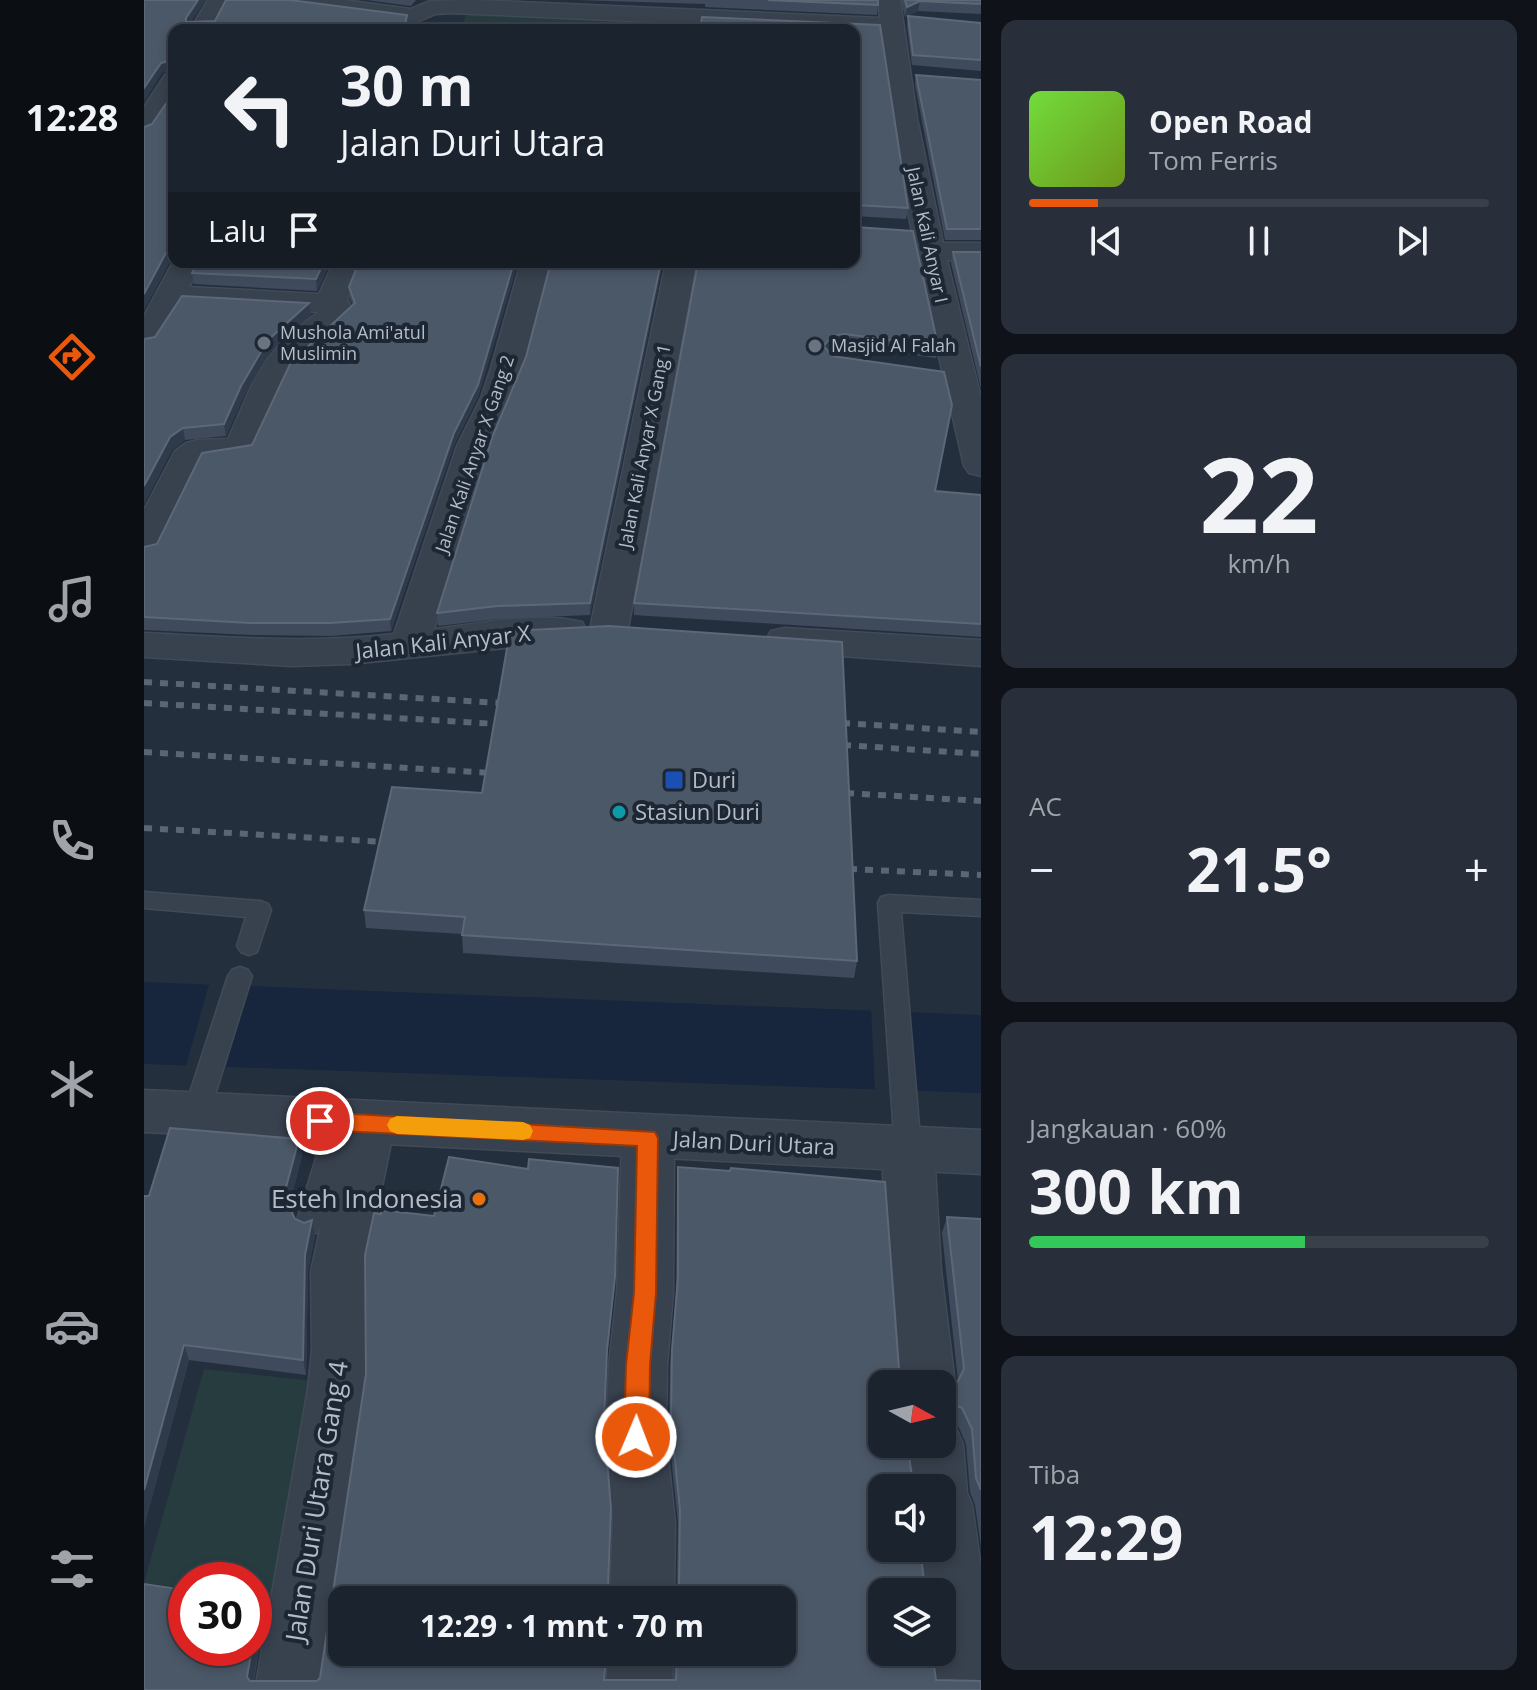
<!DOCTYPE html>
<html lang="id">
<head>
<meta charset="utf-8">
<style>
  body { margin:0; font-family:"Open Sans",sans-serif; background:#282f3a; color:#f1f3f6; height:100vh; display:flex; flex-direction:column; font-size:30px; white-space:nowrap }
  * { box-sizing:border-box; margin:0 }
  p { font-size:26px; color:#a0a4aa }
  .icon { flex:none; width:44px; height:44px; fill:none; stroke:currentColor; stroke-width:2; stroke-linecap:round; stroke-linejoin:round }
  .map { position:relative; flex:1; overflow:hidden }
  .details { display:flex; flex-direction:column; gap:20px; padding:20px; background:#0f1319; width:556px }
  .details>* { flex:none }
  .banner { position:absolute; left:24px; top:24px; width:692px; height:244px; border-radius:16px; box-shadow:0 4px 12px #0003,0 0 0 2px #39404a; background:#1b232e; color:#f1f3f6; overflow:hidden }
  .needle { width:52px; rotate:98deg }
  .fabs { position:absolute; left:724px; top:1370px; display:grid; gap:16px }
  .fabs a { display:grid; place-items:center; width:88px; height:88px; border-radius:16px; background:#1b232e; box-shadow:0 4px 12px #0003,0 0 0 2px #39404a; font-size:40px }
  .speed { position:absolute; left:24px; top:1562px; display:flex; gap:16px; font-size:40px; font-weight:700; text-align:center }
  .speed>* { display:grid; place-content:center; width:104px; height:104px; border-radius:50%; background:#1b232e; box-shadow:0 4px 12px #0003,0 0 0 2px #39404a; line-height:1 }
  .speed .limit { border:12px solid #d22; background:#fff; color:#111 }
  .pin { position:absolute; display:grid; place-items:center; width:68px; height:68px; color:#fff; margin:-34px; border:4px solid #fff; border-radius:50%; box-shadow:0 2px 8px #0007 }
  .me { position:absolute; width:88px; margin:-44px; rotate:1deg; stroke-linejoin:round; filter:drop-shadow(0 0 6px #0008) }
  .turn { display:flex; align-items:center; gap:28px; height:168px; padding:0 40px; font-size:36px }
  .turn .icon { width:104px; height:104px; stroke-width:2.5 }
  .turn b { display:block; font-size:56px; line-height:68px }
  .then { display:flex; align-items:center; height:76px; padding:0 40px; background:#0003; gap:16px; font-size:30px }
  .big { font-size:60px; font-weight:700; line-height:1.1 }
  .details .widget { flex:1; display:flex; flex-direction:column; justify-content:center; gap:12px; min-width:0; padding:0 28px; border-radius:16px; background:#282f3a }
  .details .dial { align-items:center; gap:0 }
  .dial b { font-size:104px; line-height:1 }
  .song { display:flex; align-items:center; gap:24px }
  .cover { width:96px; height:96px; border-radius:12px; background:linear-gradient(135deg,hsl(100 70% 55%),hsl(80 70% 35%)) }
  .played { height:8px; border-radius:4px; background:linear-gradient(90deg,#ea580c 15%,#39404a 15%) }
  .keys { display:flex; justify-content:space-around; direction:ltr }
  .heat { display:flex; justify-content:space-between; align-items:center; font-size:44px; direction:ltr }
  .charge { height:12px; border-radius:6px; background:linear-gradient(90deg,#34c759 60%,#39404a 0) }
  .trip { position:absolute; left:184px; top:1586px; width:468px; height:80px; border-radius:16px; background:#1b232e; box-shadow:0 4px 12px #0003,0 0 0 2px #39404a; font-weight:700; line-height:80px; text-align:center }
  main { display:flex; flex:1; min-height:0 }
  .tab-bar { display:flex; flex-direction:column; width:144px; justify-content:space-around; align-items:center; background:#0b0e12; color:#a0a4aa }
  .tab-bar .icon { width:56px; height:56px }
  .tab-bar .on { color:#ea580c }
  .tab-bar b { font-size:36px; color:#f1f3f6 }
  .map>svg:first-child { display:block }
  .green { fill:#263c3f }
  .water { fill:#17263c }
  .pier { fill:#242f3e }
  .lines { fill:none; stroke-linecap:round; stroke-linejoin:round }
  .service-casing { stroke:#414a57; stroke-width:3 }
  .minor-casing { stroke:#414a57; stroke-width:3 }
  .tertiary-casing { stroke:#414a57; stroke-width:3 }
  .service { fill:#38414e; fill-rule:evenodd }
  .minor { fill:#38414e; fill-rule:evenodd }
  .tertiary { fill:#38414e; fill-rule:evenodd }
  .rail { stroke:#5a6575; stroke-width:6; stroke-dasharray:8 8; stroke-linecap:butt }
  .wall { fill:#3f4b5c; fill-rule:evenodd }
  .shaded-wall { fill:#2f3b4b }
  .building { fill:#4b5868; stroke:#5c6777; stroke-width:2; fill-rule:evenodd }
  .route { fill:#ea580c; stroke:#983908; stroke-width:2 }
  .slow { fill:#f59e0b }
  .worship-dot { fill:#6b7280; stroke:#1d2633; stroke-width:3 }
  .transit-dot { fill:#1a4fb4; stroke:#1d2633; stroke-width:3 }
  .culture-dot { fill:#0f9aa8; stroke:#1d2633; stroke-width:3 }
  .food-dot { fill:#e8710a; stroke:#1d2633; stroke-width:3 }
  .labels { text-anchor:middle; stroke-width:8; stroke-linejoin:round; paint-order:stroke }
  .far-street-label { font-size:18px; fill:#b4bcc9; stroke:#1d2633 }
  .far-poi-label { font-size:18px; fill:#b4bcc9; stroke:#1d2633; text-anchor:start }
  .street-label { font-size:22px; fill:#b4bcc9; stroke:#1d2633 }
  .poi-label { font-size:22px; fill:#b4bcc9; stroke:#1d2633; text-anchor:start }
  .near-poi-label { font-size:26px; fill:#b4bcc9; stroke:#1d2633; text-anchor:end }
  .near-street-label { font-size:26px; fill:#b4bcc9; stroke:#1d2633 }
</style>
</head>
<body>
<main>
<nav class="tab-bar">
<b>12:28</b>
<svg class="icon on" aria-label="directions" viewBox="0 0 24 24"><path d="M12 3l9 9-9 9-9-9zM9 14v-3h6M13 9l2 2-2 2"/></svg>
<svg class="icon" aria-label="music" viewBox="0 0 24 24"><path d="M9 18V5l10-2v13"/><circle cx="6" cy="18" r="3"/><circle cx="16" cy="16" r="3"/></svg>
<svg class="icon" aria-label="phone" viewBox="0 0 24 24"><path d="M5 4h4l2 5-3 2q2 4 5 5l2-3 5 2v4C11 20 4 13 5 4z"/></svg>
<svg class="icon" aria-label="climate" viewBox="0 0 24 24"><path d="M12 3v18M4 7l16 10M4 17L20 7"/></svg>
<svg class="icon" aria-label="car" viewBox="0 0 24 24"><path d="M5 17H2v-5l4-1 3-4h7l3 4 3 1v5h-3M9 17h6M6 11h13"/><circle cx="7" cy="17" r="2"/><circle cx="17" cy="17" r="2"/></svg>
<svg class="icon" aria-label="filters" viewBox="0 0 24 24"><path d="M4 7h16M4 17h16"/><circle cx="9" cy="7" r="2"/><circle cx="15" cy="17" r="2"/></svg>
</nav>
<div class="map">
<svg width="837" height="1690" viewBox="0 0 837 1690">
  <rect width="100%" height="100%" fill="#242f3e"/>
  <path class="green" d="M323,13L538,21L536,30H316Z
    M60,1369L186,1383L138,1599L110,1596V1580H42V1588L0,1583Z"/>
  <path class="water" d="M0,982L837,1015V1093L0,1064Z"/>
  <path class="pier" d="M66,981L104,982L81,1071L41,1069Z
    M727,1007L761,1008L767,1093L731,1091Z"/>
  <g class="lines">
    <g class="service-casing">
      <path id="service" d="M0,892L116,901L124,904L127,910L113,952L105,955L97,952L93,946L102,917L0,908Z
        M745,895L837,900V916L757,912L777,1150L773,1158L764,1161L755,1158L751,1150L734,903L737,897Z
        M96,967L104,970L108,976L65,1114L61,1121L52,1125L43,1121L39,1114L84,976L88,970Z
        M196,1111L205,1114L209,1122L178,1224L174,1232L165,1236L156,1232L152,1224L183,1122L187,1114Z"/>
    </g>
    <g class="minor-casing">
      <path id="minor" d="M64,0H86L70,30H46Z
        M137,0H200L267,9L286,1L331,0L736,18L734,0H756L773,118L799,243H837V261L803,260L837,398V476L825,473L820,466C787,322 752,180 737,32L307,13L291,14L270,23L148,7L140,5Z
        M30,73V100L9,132L0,135V107L21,75Z
        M29,262H59L45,287L175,294L190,262H220L203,299L210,313C196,334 164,347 146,372C128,398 125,430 107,456L62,460L58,463L18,547L13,555L0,558V510L31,451L42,443L54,440L84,439C111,379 117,352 175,312L38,305L11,347L0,349V316Z
        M377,262H407L379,368L369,398L347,446L290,629C334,624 395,611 438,622L443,631L438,640L206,664L148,666L0,657V633C84,637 166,644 250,634L313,446L337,398L347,368Z
        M522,262H552L484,629L479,638L465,641L451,638L446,629Z
        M641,628L837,640V666L641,652L627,649L622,640L627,631Z
        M225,1102L243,1108L251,1123L221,1271L224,1350L222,1389L177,1690H111L164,1389L168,1350L167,1271L199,1123L207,1108Z
        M504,1116L522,1123L530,1138L529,1293L523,1365L522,1437L531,1523L530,1600H466L469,1523L462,1437L465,1365L473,1293L478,1138L486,1123Z
        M764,1128L782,1135L790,1150L797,1270L811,1384L802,1403L798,1405V1384H753L743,1270L738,1150L746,1135Z
        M798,1419L810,1424L819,1444L823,1493L828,1505L837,1568V1690H788L784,1652H798V1592H777L772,1548H798V1488H765L759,1444H798Z
        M465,1652H529L528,1690H462Z"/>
    </g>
    <g class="tertiary-casing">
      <path id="tertiary" d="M0,1090L837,1130V1174L0,1132Z"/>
    </g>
    <use href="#service" class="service"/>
    <use href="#minor" class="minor"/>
    <use href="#tertiary" class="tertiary"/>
    <path class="rail" d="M0,682L358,703
      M0,703L354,724
      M698,723L837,732
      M699,745L837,754
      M0,752L347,773
      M702,793L837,801
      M0,828L241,842
      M705,869L837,875"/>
  </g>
  <path class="wall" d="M222,0H272L267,6Z
    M432,0H734V5L733,15L561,7V4Z
    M757,0H837V14L774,11L761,17Z
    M764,16L837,23V71L768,65L763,26Z
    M710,30L764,208L762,219L710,216Z
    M772,75L837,80V240H801L771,85Z
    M30,92V260L26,261L0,310L8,124Z
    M809,252H837V389L807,263Z
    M187,262L173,291L50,284L48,273Z
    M215,262H374L334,397L310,445L247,631L187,636L108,635L0,630V547L13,544L108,445L209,305L206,299L205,287Z
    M407,262H519L446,615L354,619L294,626L293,613L382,357Z
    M554,262L794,346L792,358L698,346L686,348L684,351L791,491L837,495V637L490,615V603Z
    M165,303L167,315L126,352L99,398L82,436L41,440L28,450L0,504V339Z
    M248,787L713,961L710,978L319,953L318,934L222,928L220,910Z
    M155,1139L158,1156L146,1202L147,1203L151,1219L160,1223L168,1220L171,1236L164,1271L162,1375L45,1360L0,1527V1196H5Z
    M305,1157L384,1169L385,1159L474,1168L470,1293L462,1365L460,1422L467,1509L464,1587L467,1590H532L533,1588L534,1523L525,1437L526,1365L532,1293L533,1183L534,1167L586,1171L587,1168L741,1182L755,1369L758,1372H800L803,1393L810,1389L814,1381L798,1233L803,1217L837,1219V1547L831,1505L826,1492L822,1444L813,1423L801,1418L800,1426L798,1433V1384H738V1444H763L768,1476L801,1477V1531L798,1538V1488H738V1548H776L780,1581L801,1582V1636L798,1643V1592H738V1652H788L792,1680L837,1681V1690H0V1584L42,1590V1648H110V1600L117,1601L121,1614L110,1681H173L176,1678L222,1374L221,1255L230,1213L237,1214V1210L290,1216ZM198,1600H638V1652H531L530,1680H461L463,1652H198Z"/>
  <path class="shaded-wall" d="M54,0H62L43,28L42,18Z
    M776,1L774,11L761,17L763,7Z
    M30,60V71L18,73L0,102V88L17,63Z
    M24,249L26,261L0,310V294Z
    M180,262H187L173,291L172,279Z
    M370,262H374L334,397L310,445L247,631L246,619Z
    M517,262H519L446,615V603Z
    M165,303L167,315L126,352L99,398L82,436L80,424L97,386L124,340Z
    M700,334L698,346L686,348L679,358L680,346L688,336Z
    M39,428L41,440L28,450L0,504V486L26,437Z
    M155,1139L158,1156L142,1218L138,1202Z
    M168,1220L171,1236L164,1271L162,1375L159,1360L161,1255Z
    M471,1277L470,1293L462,1365L463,1350Z
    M40,1345L45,1360L0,1527V1490Z
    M117,1601L121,1614L108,1689L103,1677L108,1648H110V1639Z"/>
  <path class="building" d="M0,0H54L42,18V22L71,21L82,0H146L263,15L260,30H30V60L17,63L0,88Z
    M624,0H734V5Z
    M761,0H837V4L776,1L763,7Z
    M764,16L837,23V60L769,55Z
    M558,17L736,25L764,208L712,205L710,206V30H556Z
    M772,75L837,80V229H803Z
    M30,92V249H24L0,294V127L8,124Z
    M710,225L711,227L769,231L794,346L700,334L688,336L680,346L688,356L800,372L808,405L791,491L837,495V624L490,603L554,262H710Z
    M809,252H837V367Z
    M53,262H180L172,279L48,273Z
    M215,262H370L334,385L310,433L246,619L186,623H106L0,617V547L13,544L58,453L108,445L147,362L211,303L205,287Z
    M407,262H517L446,603L353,606L293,613L349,435L382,357Z
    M38,296L165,303L124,340L97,386L80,424L39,428L26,437L0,486V339L11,337Z
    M465,626L698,642L713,961L318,935L321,917L220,910L248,787L338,793L366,631Z
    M26,1128L155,1139L138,1202L147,1203L146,1209L151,1219L160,1223L168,1220L161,1255L159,1360L40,1345L0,1490V1196H5Z
    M305,1157L384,1169L385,1159L474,1168L471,1277L463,1350L460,1422L467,1509L464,1587L467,1590H532L535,1587L536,1509L527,1422L528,1350L534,1277V1167L586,1171L587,1168L741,1182L755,1369L758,1372H800L803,1393L810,1389L820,1369L803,1217L837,1219V1490L832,1478L828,1429L818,1408L803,1401L800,1426H798V1384H738V1444H763L768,1476L801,1477V1531H798V1488H738V1548H776L780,1581L801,1582V1636H798V1592H738V1652H788L792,1680L837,1681V1690H0V1584L42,1590V1648H108L103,1677L106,1681H173L176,1678L222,1374L221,1255L230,1213L237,1214V1210L290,1216ZM198,1600H638V1652H533L532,1680H460L463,1652H198Z
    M110,1600L117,1601L110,1639Z"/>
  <path class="route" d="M176,1112L511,1132L514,1138L512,1293L506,1365L505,1437L501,1446L492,1449L484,1446L480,1437L482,1365L490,1293L493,1146L176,1130L169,1127L166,1121L169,1115Z"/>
  <path class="slow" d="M253,1116L379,1122L386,1125L389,1131L386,1138L379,1140L253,1134L246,1131L243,1125L246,1119Z"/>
  <g class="worship-dot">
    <circle cx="120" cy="343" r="8"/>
    <circle cx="671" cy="346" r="8"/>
  </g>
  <rect class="transit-dot" x="520" y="770" width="20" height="20" rx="4"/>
  <circle class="culture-dot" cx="475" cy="812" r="8"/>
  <circle class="food-dot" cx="335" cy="1199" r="8"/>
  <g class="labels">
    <g class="far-street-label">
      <text transform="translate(783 235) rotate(78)" y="6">Jalan Kali Anyar I</text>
      <text transform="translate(501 446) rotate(-79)" y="6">Jalan Kali Anyar X Gang 1</text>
      <text transform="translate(331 454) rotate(-71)" y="6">Jalan Kali Anyar X Gang 2</text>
    </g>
    <g class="far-poi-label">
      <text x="136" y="339">Mushola Ami'atul<tspan x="136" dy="21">Muslimin</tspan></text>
      <text x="687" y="352">Masjid Al Falah</text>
    </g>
    <g class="street-label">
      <text transform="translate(299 642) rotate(-6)" y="8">Jalan Kali Anyar X</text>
      <text transform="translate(610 1143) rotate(3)" y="8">Jalan Duri Utara</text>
    </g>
    <g class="poi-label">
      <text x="548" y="788">Duri</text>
      <text x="491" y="820">Stasiun Duri</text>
    </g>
    <g class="near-poi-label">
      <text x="319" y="1208">Esteh Indonesia</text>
    </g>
    <g class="near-street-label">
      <text transform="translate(173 1501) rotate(-81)" y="9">Jalan Duri Utara Gang 4</text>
    </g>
  </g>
</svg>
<div class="fabs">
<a><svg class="needle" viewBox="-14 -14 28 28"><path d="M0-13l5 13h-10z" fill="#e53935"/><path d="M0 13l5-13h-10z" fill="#a0a4aa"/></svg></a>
<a><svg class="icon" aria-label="sound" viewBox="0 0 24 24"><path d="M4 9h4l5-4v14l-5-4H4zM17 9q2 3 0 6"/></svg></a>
<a><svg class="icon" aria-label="layers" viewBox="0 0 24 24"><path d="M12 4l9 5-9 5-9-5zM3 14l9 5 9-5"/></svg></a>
</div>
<div class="speed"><div class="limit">30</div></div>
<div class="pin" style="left:176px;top:1121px;background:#d93025"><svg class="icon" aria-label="arrive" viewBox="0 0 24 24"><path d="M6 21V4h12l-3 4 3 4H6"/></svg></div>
<svg class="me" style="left:492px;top:1437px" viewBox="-20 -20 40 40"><circle r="17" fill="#ea580c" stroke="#fff" stroke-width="3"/><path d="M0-11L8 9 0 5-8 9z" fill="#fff"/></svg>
<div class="trip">12:29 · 1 mnt · 70 m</div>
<div class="banner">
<div class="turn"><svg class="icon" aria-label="left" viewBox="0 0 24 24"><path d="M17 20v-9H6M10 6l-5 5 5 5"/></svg><div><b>30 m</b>Jalan Duri Utara</div></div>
<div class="then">Lalu<svg class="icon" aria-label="arrive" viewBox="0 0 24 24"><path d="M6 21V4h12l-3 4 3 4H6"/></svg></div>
</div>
</div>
<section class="details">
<div class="widget">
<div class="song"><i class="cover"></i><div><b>Open Road</b><p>Tom Ferris</p></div></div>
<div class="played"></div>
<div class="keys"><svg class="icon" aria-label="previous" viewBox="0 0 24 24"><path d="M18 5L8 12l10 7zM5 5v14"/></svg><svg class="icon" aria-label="pause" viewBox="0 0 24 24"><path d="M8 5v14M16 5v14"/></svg><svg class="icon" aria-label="next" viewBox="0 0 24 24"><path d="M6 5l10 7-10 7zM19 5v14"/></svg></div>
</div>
<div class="widget dial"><b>22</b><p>km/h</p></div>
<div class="widget"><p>AC</p>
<div class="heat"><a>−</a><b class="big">21.5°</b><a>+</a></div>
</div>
<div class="widget"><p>Jangkauan · 60%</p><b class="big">300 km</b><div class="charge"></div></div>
<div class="widget"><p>Tiba</p><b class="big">12:29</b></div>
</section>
</main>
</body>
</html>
